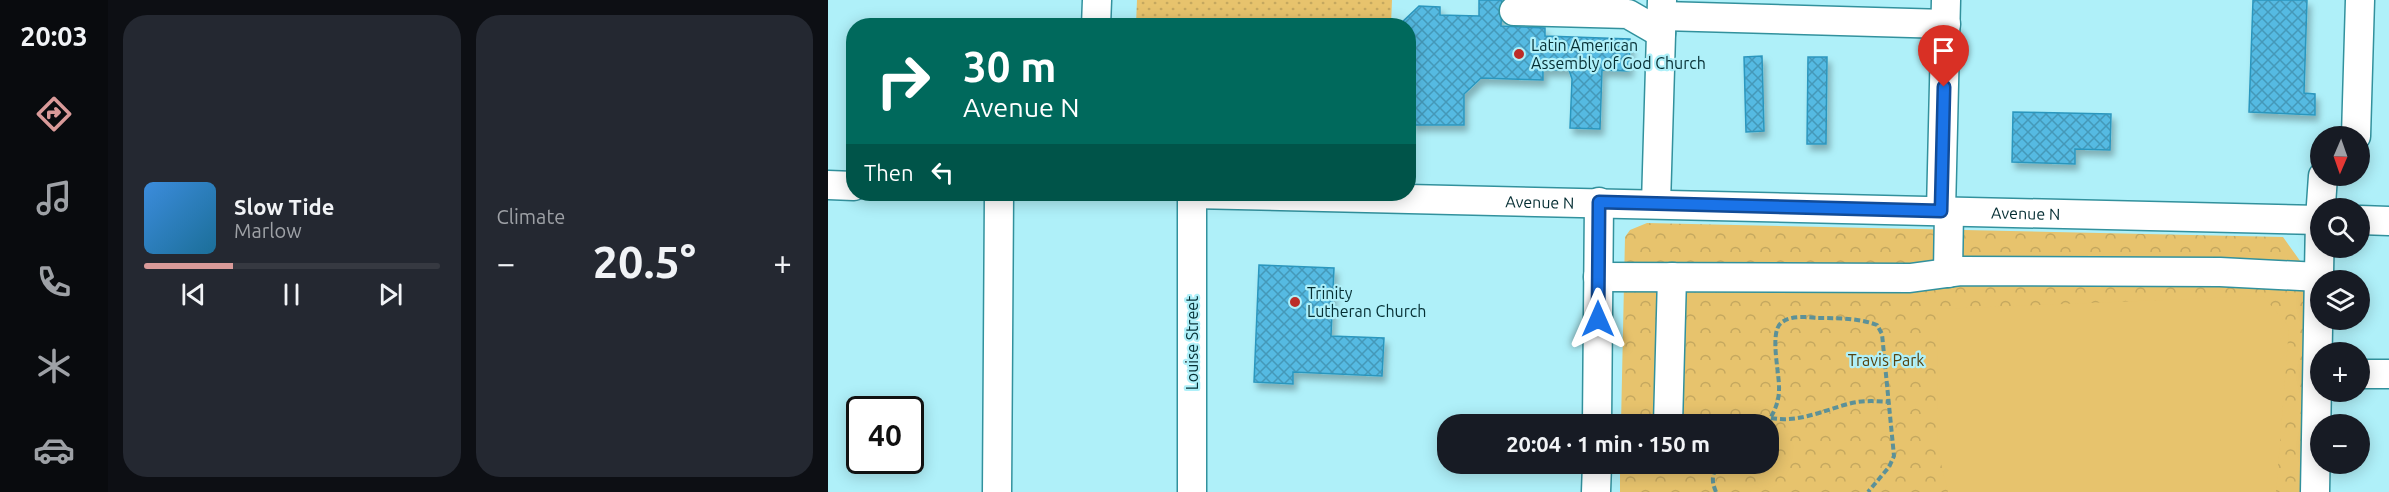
<!DOCTYPE html>
<html lang="en">
<head>
<meta charset="utf-8">
<style>
  body { margin:0; font-family:Ubuntu,sans-serif; background:#242831; color:#f1f3f6; height:100vh; display:flex; flex-direction:column; font-size:22px; white-space:nowrap }
  * { box-sizing:border-box; margin:0 }
  p { font-size:20px; color:#9ea1a6 }
  .icon { flex:none; width:33px; height:33px; fill:none; stroke:currentColor; stroke-width:2; stroke-linecap:round; stroke-linejoin:round }
  .map { position:relative; flex:1; overflow:hidden }
  .side { display:flex; flex-direction:column; gap:15px; padding:15px; background:#0d0f14; width:720px }
  .side>* { flex:none }
  .banner { position:absolute; left:18px; top:18px; width:570px; height:183px; border-radius:24px; box-shadow:0 3px 15px #0003; background:#00695c; color:#fff; overflow:hidden }
  .needle { width:39px; rotate:182deg }
  .controls { position:absolute; left:1482px; top:126px; display:grid; gap:12px }
  .controls a { display:grid; place-items:center; width:60px; height:60px; border-radius:50%; background:#171b24; box-shadow:0 3px 15px #0003; font-size:30px }
  .speed { position:absolute; left:18px; top:396px; display:flex; gap:12px; font-size:30px; font-weight:700; text-align:center }
  .speed>* { display:grid; place-content:center; width:78px; height:78px; border-radius:50%; background:#171b24; box-shadow:0 3px 15px #0003; line-height:1 }
  .speed .limit { border:3px solid #111; border-radius:9px; background:#fff; color:#111 }
  .pin { position:absolute; display:grid; place-items:center; width:51px; height:51px; color:#fff; margin:-62px -26px; border-radius:50% 50% 50% 0; rotate:-45deg; box-shadow:0 0 6px #0007 }
  .pin .icon { rotate:45deg }
  .me { position:absolute; width:66px; margin:-33px; rotate:0deg; stroke-linejoin:round; filter:drop-shadow(0 0 4px #0008) }
  .turn { display:flex; align-items:center; gap:21px; height:126px; padding:0 18px; font-size:27px }
  .turn .icon { width:78px; height:78px; stroke-width:2.5 }
  .turn b { display:block; font-size:42px; line-height:51px }
  .then { display:flex; align-items:center; height:57px; padding:0 18px; background:#0003; gap:12px; font-size:22px }
  .big { font-size:45px; font-weight:600; line-height:1.1 }
  .side .card { flex:1; display:flex; flex-direction:column; justify-content:center; gap:9px; min-width:0; padding:0 21px; border-radius:24px; background:#242831 }
  .song { display:flex; align-items:center; gap:18px }
  .cover { width:72px; height:72px; border-radius:9px; background:linear-gradient(135deg,hsl(210 70% 55%),hsl(200 70% 35%)) }
  .played { height:6px; border-radius:3px; background:linear-gradient(90deg,#d99a99 30%,#363941 30%) }
  .keys { display:flex; justify-content:space-around; direction:ltr }
  .heat { display:flex; justify-content:space-between; align-items:center; font-size:33px; direction:ltr }
  .side .tiles { flex:1; display:grid; gap:15px; grid-template-columns:repeat(2,1fr) }
  .trip { position:absolute; left:609px; top:414px; width:342px; height:60px; border-radius:24px; background:#171b24; box-shadow:0 3px 15px #0003; font-weight:600; line-height:60px; text-align:center }
  main { display:flex; flex:1; min-height:0 }
  .tabs { display:flex; flex-direction:column; width:108px; justify-content:space-around; align-items:center; background:#090b0e; color:#9ea1a6 }
  .tabs .icon { width:42px; height:42px }
  .tabs .current { color:#d99a99 }
  .tabs b { font-size:27px; color:#f1f3f6 }
  .map>svg:first-child { display:block }
  .grass { fill:url(#grass-dots) }
  .park { fill:url(#park-crowns) }
  .garden { fill:#e7c36d }
  .building { fill:url(#building-cross-hatch); stroke:#2c97be; stroke-width:1.5; filter:url(#shadow) }
  .lines { fill:none; stroke-linecap:round; stroke-linejoin:round }
  .minor-casing { stroke:#32919d; stroke-width:31 }
  .path { stroke:#5c9198; stroke-width:4; stroke-dasharray:6 3; stroke-linecap:butt }
  .minor { stroke:#fff; stroke-width:28 }
  .route-casing { stroke:#114b97; stroke-width:15 }
  .route { stroke:#1a73e8; stroke-width:10 }
  .poi-dot { fill:#bc2d28; stroke:#aff0f9; stroke-width:2 }
  .labels { text-anchor:middle; stroke-width:4.5; stroke-linejoin:round; paint-order:stroke }
  .poi-label { font-size:16px; fill:#052e33; stroke:#aff0f9; text-anchor:start }
  .street-label { font-size:16px; fill:#052e33; stroke:#aff0f9 }
  .park-label { font-size:16px; fill:#574411; stroke:#aff0f9 }
</style>
</head>
<body>
<main>
<nav class="tabs">
<b>20:03</b>
<svg class="icon current" aria-label="directions" viewBox="0 0 24 24"><path d="M12 3l9 9-9 9-9-9zM9 14v-3h6M13 9l2 2-2 2"/></svg>
<svg class="icon" aria-label="music" viewBox="0 0 24 24"><path d="M9 18V5l10-2v13"/><circle cx="6" cy="18" r="3"/><circle cx="16" cy="16" r="3"/></svg>
<svg class="icon" aria-label="phone" viewBox="0 0 24 24"><path d="M5 4h4l2 5-3 2q2 4 5 5l2-3 5 2v4C11 20 4 13 5 4z"/></svg>
<svg class="icon" aria-label="climate" viewBox="0 0 24 24"><path d="M12 3v18M4 7l16 10M4 17L20 7"/></svg>
<svg class="icon" aria-label="car" viewBox="0 0 24 24"><path d="M5 17H2v-5l4-1 3-4h7l3 4 3 1v5h-3M9 17h6M6 11h13"/><circle cx="7" cy="17" r="2"/><circle cx="17" cy="17" r="2"/></svg>
</nav>
<section class="side">
<div class="tiles">
<div class="card">
<div class="song"><i class="cover"></i><div><b>Slow Tide</b><p>Marlow</p></div></div>
<div class="played"></div>
<div class="keys"><svg class="icon" aria-label="previous" viewBox="0 0 24 24"><path d="M18 5L8 12l10 7zM5 5v14"/></svg><svg class="icon" aria-label="pause" viewBox="0 0 24 24"><path d="M8 5v14M16 5v14"/></svg><svg class="icon" aria-label="next" viewBox="0 0 24 24"><path d="M6 5l10 7-10 7zM19 5v14"/></svg></div>
</div>
<div class="card"><p>Climate</p>
<div class="heat"><a>−</a><b class="big">20.5°</b><a>+</a></div>
</div>
</div>
</section>
<div class="map">
<svg width="1561" height="492" viewBox="0 0 1561 492">
  <defs>
    <pattern id="grass-dots" width="8" height="8" patternUnits="userSpaceOnUse" patternTransform="scale(1.5)"><rect width="8" height="8" fill="#e7c36d"/><path d="M2 2h.1M6 6h.1" fill="none" stroke="#c5a85f" stroke-width="1.8" stroke-linecap="round"/></pattern>
    <pattern id="park-crowns" width="20" height="18" patternUnits="userSpaceOnUse" patternTransform="scale(1.5)"><rect width="20" height="18" fill="#e7c36d"/><path d="M2 6a3 3 0 1 1 6 0M12 15a3 3 0 1 1 6 0" fill="none" stroke="#c5a85f"/></pattern>
    <pattern id="building-cross-hatch" width="8" height="8" patternUnits="userSpaceOnUse" patternTransform="scale(1.5)"><rect width="8" height="8" fill="#55bae2"/><path d="M0 0l8 8M0 8l8-8" fill="none" stroke="#4498b8"/></pattern>
    <filter id="shadow"><feDropShadow dx="3.5" dy="6" stdDeviation="3" flood-color="#0004"/></filter>
  </defs>
  <rect width="100%" height="100%" fill="#aff0f9"/>
  <path class="grass" d="M309,0H564L563,25H308Z"/>
  <path class="park" d="M819,223L1455,237L1480,272L1475,492H792V464H940V424H793L797,237L802,230Z"/>
  <path class="garden" d="M1435,296L1461,327L1448,492H1120L1109,447L1110,309Z"/>
  <path class="building" d="M651,0H674L673,26L717,28V36L802,39L801,71L774,70L772,129L742,128L744,79L741,70H715V80L653,78L636,94V125H584V95H580V26H570L591,6L612,7V15L651,16Z
    M1425,0H1479L1476,93L1487,94V115L1421,112Z
    M934,56L936,131L918,132L916,57Z
    M980,57H999L998,144H979Z
    M1185,112L1283,114L1282,150L1247,149V164L1184,162Z
    M431,265L506,268L503,336L556,338L554,376L465,372V384L426,382Z"/>
  <g class="lines">
    <g class="minor-casing">
      <g id="minor">
        <path d="M686,11L800,14L833,33"/>
        <path d="M834,16L1118,24"/>
        <path d="M268,26L269,0"/>
        <path d="M1528,136L1532,0"/>
        <path d="M0,185L26,186"/>
        <path id="s1" d="M364,194L1492,220"/>
        <path d="M828,204L834,0"/>
        <path d="M1113,211L1118,0"/>
        <path d="M1532,220L1561,221"/>
        <path d="M1120,273L1121,211"/>
        <path d="M770,277L1082,278L1134,271L1392,272L1491,277"/>
        <path d="M1532,374H1561"/>
        <path d="M769,424L771,202"/>
        <path d="M840,424L844,277"/>
        <path d="M169,492L171,194"/>
        <path d="M364,492V194"/>
        <path d="M768,492L769,464"/>
        <path d="M1487,492L1492,219L1495,176"/>
      </g>
    </g>
    <path class="path" d="M943,418C970,423 994,411 1020,404C1034,400 1048,401 1062,402
      M938,424C945,415 951,403 951,390C952,375 941,333 953,323C962,315 979,317 989,318C1009,318 1031,318 1049,325L1054,334L1066,456L1061,467L1040,492
      M888,492C883,480 884,474 891,464"/>
    <use href="#minor" class="minor"/>
  </g>
  <g class="lines">
    <g class="route-casing">
      <path id="route" d="M770,319L771,202L1113,211L1116,87"/>
    </g>
    <use href="#route" class="route"/>
  </g>
  <g class="poi-dot">
    <circle cx="691" cy="54" r="6"/>
    <circle cx="467" cy="302" r="6"/>
  </g>
  <g class="labels">
    <g class="poi-label">
      <text x="703" y="51">Latin American<tspan x="703" dy="18">Assembly of God Church</tspan></text>
      <text x="479" y="299">Trinity<tspan x="479" dy="18">Lutheran Church</tspan></text>
    </g>
    <g class="street-label">
      <text dy="6" stroke="none"><textPath href="#s1" startOffset="348">Avenue N</textPath></text>
      <text dy="6" stroke="none"><textPath href="#s1" startOffset="834">Avenue N</textPath></text>
      <text transform="translate(364 343) rotate(-90)" y="6">Louise Street</text>
    </g>
    <g class="park-label">
      <text x="1058" y="366">Travis Park</text>
    </g>
  </g>
</svg>
<div class="controls">
<a><svg class="needle" viewBox="-14 -14 28 28"><path d="M0-13l5 13h-10z" fill="#e53935"/><path d="M0 13l5-13h-10z" fill="#9ea1a6"/></svg></a>
<a><svg class="icon" aria-label="search" viewBox="0 0 24 24"><circle cx="10" cy="10" r="6"/><path d="M15 15l6 6"/></svg></a>
<a><svg class="icon" aria-label="layers" viewBox="0 0 24 24"><path d="M12 4l9 5-9 5-9-5zM3 14l9 5 9-5"/></svg></a>
<a>+</a>
<a>−</a>
</div>
<div class="speed"><div class="limit">40</div></div>
<div class="pin" style="left:1116px;top:87px;background:#d93025"><svg class="icon" aria-label="arrive" viewBox="0 0 24 24"><path d="M6 21V4h12l-3 4 3 4H6"/></svg></div>
<svg class="me" style="left:770px;top:319px" viewBox="-20 -20 40 40"><path d="M0-17L14 15 0 8-14 15z" fill="#1a73e8" stroke="#fff" stroke-width="4"/></svg>
<div class="trip">20:04 · 1 min · 150 m</div>
<div class="banner">
<div class="turn"><svg class="icon" aria-label="right" viewBox="0 0 24 24"><path d="M7 20v-9h11M14 6l5 5-5 5"/></svg><div><b>30 m</b>Avenue N</div></div>
<div class="then">Then<svg class="icon" aria-label="left" viewBox="0 0 24 24"><path d="M17 20v-9H6M10 6l-5 5 5 5"/></svg></div>
</div>
</div>
</main>
</body>
</html>
